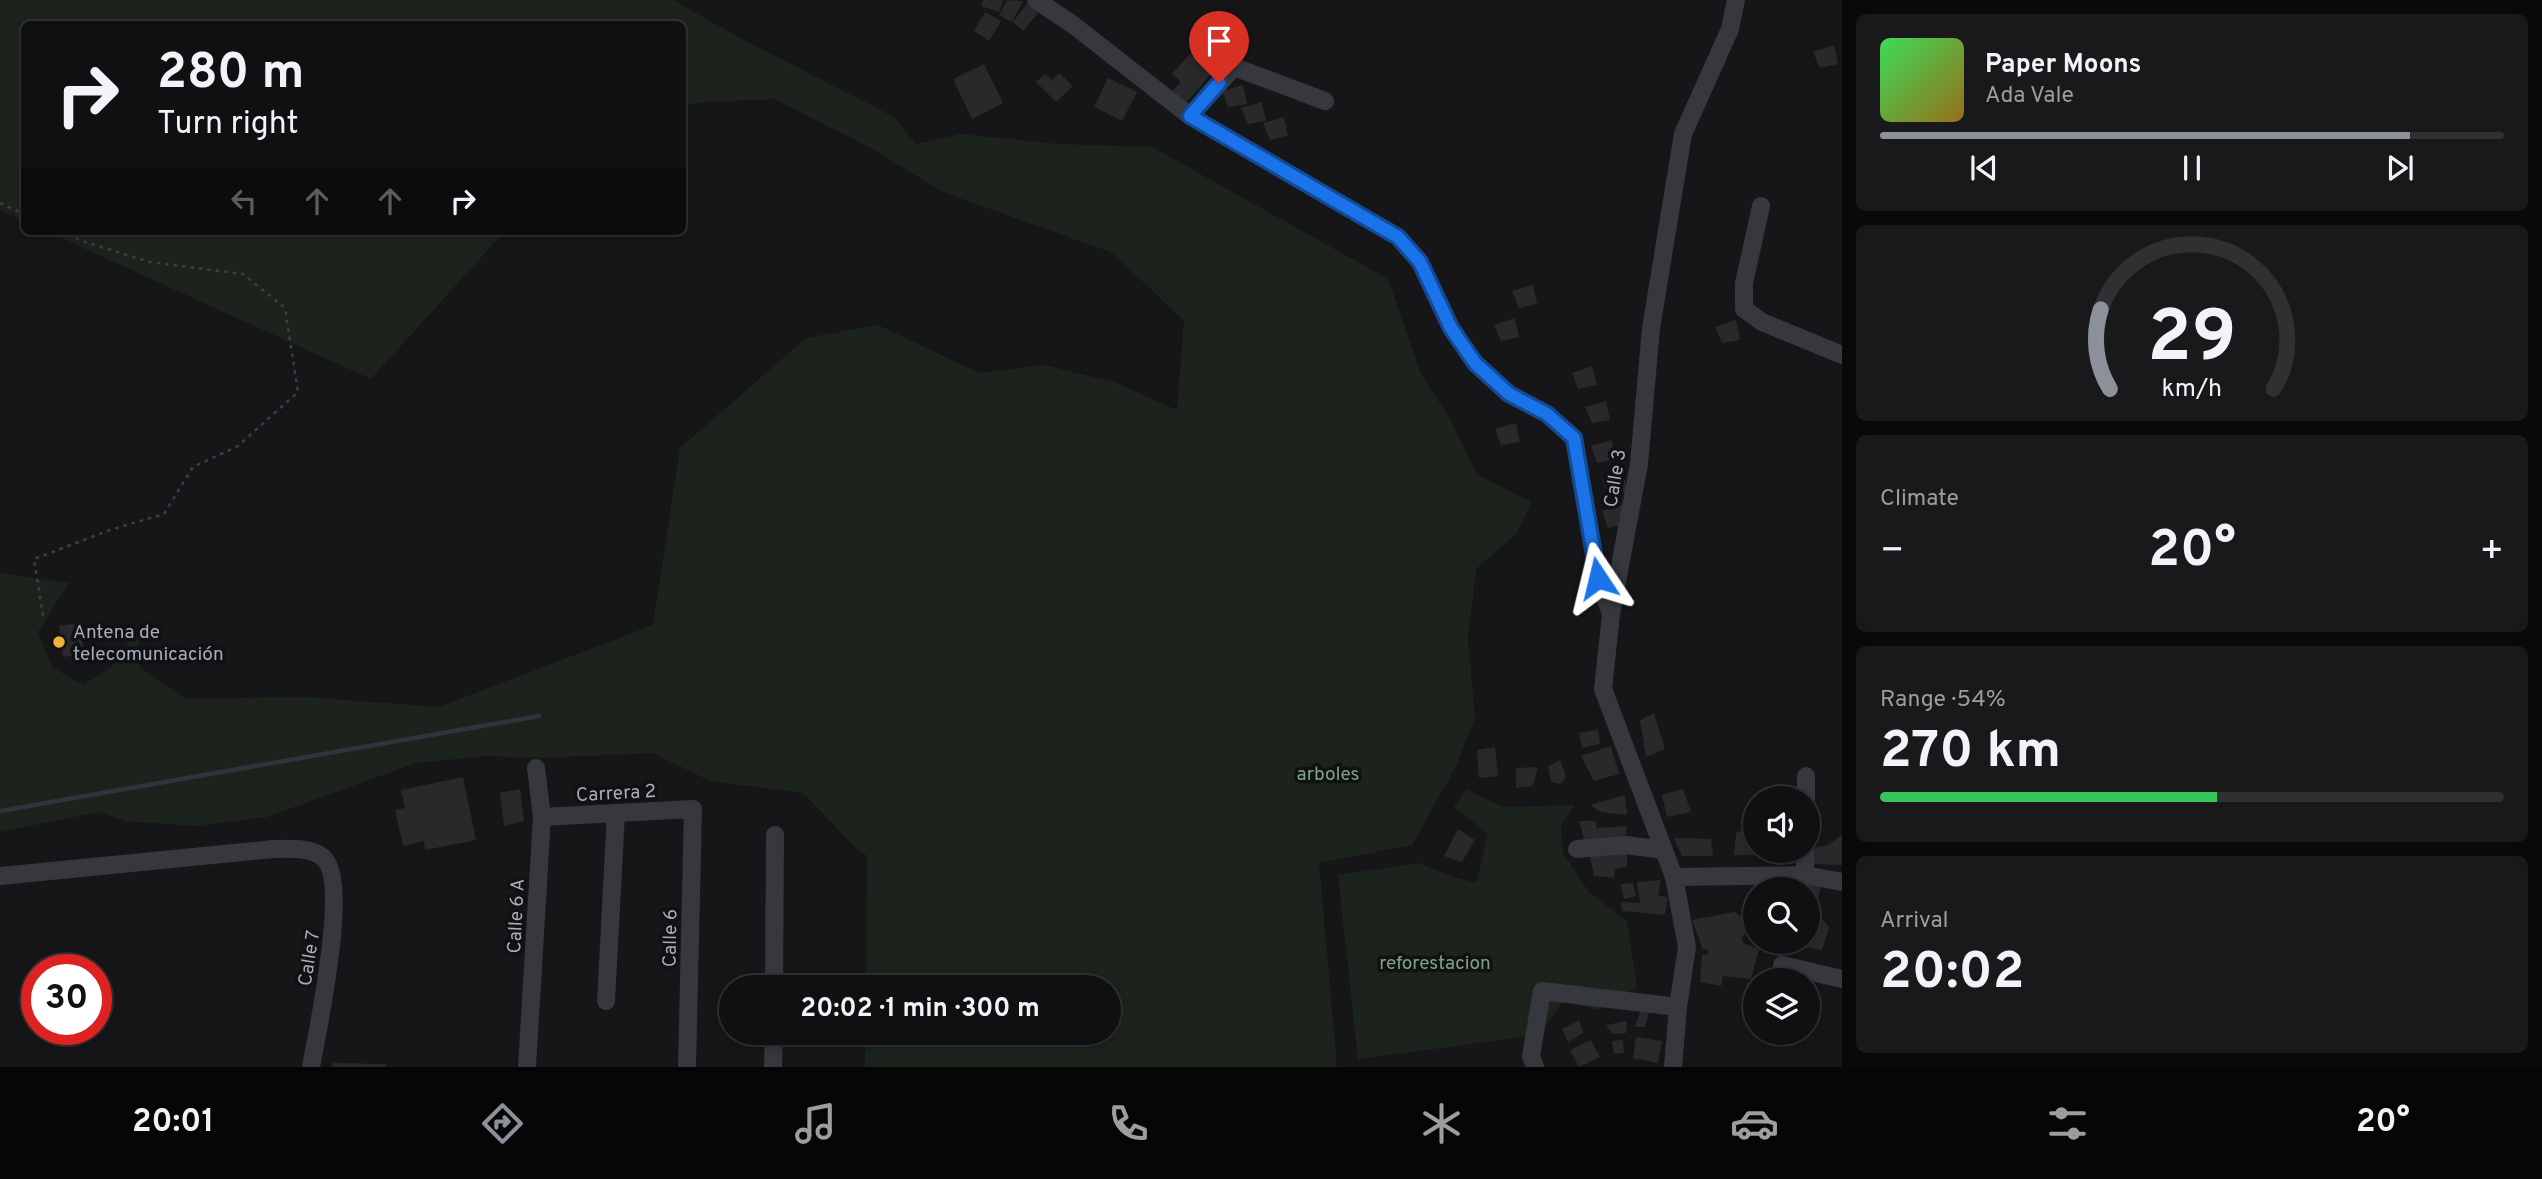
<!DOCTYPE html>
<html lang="en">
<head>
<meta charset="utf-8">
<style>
  body { margin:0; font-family:Overpass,sans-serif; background:#19191b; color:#f1f3f6; height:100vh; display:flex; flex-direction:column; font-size:26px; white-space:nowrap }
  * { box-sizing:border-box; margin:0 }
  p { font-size:23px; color:#9c9d9f }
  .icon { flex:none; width:38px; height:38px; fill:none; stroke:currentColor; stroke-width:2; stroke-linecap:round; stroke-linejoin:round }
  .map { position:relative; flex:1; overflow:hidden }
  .panel { display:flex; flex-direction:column; gap:14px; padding:14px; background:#09090a; width:700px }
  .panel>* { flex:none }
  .guide { position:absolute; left:21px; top:21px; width:665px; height:214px; border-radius:10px; box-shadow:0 4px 10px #0003,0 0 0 2px #303032; background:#101012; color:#f1f3f6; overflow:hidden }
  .buttons { position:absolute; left:1743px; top:786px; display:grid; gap:14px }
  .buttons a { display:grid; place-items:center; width:77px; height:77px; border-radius:50%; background:#101012; box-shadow:0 4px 10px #0003,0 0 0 2px #303032; font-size:35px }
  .speed { position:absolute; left:21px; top:954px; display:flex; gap:14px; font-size:35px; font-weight:700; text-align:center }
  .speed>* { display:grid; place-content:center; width:91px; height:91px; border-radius:50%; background:#101012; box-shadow:0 4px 10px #0003,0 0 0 2px #303032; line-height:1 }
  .speed .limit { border:10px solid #d22; background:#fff; color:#111 }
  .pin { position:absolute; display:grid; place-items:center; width:60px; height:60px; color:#fff; margin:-72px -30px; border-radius:50% 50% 50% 0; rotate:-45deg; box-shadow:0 0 7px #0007 }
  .pin .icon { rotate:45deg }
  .me { position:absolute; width:77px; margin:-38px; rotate:350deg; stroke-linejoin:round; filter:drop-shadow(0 0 5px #0008) }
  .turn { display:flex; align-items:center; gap:24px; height:147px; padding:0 21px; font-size:32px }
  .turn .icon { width:91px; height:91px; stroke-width:2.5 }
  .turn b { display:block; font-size:49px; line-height:60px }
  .lanes { display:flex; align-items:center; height:66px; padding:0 21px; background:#0003; justify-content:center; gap:35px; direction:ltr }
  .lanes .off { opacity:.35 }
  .big { font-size:52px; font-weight:700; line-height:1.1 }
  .panel .card { flex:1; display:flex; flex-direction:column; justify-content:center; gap:10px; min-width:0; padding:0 24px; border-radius:10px; background:#19191b }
  .panel .dial { align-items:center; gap:0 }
  .dial svg { height:182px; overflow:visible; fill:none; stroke:#303032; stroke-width:7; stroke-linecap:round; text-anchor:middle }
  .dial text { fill:#f1f3f6; stroke:none }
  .song { display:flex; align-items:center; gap:21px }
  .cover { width:84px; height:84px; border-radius:10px; background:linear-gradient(135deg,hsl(130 70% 55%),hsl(40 70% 35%)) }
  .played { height:7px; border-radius:4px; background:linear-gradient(90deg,#8c9099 85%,#303032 85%) }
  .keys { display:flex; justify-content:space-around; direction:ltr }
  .heat { display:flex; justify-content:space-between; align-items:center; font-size:38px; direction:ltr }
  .charge { height:10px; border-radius:5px; background:linear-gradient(90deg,#34c759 54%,#303032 0) }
  .trip { position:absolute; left:719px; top:975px; width:402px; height:70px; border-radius:35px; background:#101012; box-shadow:0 4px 10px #0003,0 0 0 2px #303032; font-weight:700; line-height:70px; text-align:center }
  .menu { display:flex; height:112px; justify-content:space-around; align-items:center; background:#060607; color:#9c9d9f }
  .menu .icon { width:49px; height:49px }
  .menu .on { color:#8c9099 }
  .menu b { font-size:32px; color:#f1f3f6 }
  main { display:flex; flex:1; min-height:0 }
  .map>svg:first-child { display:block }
  .green { fill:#1c231d }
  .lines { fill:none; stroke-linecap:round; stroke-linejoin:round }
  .stream { stroke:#2c353c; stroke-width:4.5 }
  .building { fill:#29292c }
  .path { stroke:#3d3f44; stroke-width:2.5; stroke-dasharray:3.5 5; stroke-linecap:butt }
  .minor { stroke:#37383d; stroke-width:18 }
  .route-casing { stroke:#114b97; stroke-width:18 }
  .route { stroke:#1a73e8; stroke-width:12 }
  .poi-dot { fill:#f2b134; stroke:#111113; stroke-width:2.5 }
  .labels { text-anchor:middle; stroke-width:7; stroke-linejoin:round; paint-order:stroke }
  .street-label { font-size:19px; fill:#a8adb8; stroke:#111113 }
  .poi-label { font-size:19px; fill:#a8adb8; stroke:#111113; text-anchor:start }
  .park-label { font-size:19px; fill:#7fa381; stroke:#111113 }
</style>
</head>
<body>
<main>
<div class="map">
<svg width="1842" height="1067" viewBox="0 0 1842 1067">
  <rect width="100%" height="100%" fill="#161618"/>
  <path class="green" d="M0,0H673L738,37L894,117L916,144L961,134L1059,144L1152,147L1388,279L1421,374L1450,419L1477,474L1531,502L1517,533L1476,569L1468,638L1475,718L1456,766L1412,845L1319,863L1337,1067H865V1033L1110,1032V987H866L867,856L856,848L803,793L710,781L653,753L541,758L487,756L416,763L267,817L194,826L126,821L99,812L0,832V573L69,583L38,632L52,667L83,685L112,667L138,627L139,667L187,699L306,697L439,707L653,625L680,448L806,338L878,325L979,373L1045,365L1114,382L1177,410L1184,321L1113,253L943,192L873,149L774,99L707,102L683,106L682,24H24V221L0,209Z
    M46,231H505L371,379Z
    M1466,789L1503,807L1575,805L1561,825L1563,853L1589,892L1627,921L1637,987L1598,1010L1563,1001L1539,1035L1358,1059L1338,875L1419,863L1450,876L1476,883L1488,834L1454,807Z"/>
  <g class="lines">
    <path class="stream" d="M0,811L539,716"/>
  </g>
  <path class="building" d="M983,0H1003L999,12L981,6Z
    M1007,0L1023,1L1012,22L999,15Z
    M1027,4L1038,13L1023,31L1013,22Z
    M985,12L1001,21L989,41L974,31Z
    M1834,45L1838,64L1820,68L1813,52Z
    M1190,54L1211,74L1186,103L1172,91L1181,82L1172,74Z
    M984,64L1003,103L972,119L953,79Z
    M1059,73L1073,86L1056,102L1036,82L1045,74L1052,80Z
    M1108,78L1137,92L1122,121L1094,107Z
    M1243,85L1247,104L1228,107L1222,91Z
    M1262,102L1266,121L1248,124L1241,108Z
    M1284,117L1288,136L1270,140L1263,123Z
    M1533,285L1537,304L1519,308L1512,291Z
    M1515,318L1519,337L1501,341L1494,325Z
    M1736,320L1740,340L1722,343L1715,327Z
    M1592,366L1597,385L1578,389L1572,373Z
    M1606,401L1610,420L1592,423L1585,407Z
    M1516,423L1520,442L1501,445L1495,429Z
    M1612,440L1615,459L1597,463L1591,446Z
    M1623,472L1627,491L1608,495L1602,479Z
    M1622,505L1627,524L1608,528L1602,511Z
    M80,623L84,654L63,657L59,626Z
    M1654,713L1665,749L1646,757L1640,720Z
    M1598,730L1600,744L1582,748L1579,733Z
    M1611,746L1619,774L1594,781L1581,756Z
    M1495,747L1498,776L1479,778L1477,750Z
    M1560,760L1566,776L1561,784L1551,782L1548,766Z
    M1538,767L1533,786L1516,788V768Z
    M463,777L476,840L425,850L424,841L403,846L395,810L405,808L401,790Z
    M520,789L524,821L504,826L500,793Z
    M1683,789L1691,812L1667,817L1662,795Z
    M1625,795L1627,815L1601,812L1590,805Z
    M1579,821H1595L1597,828L1627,826L1625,841L1584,840Z
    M1754,824L1755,850H1778L1777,859L1766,861L1765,855H1734L1736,833Z
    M1458,829L1475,840L1462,862L1444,856Z
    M1842,835V865L1808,864L1809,849L1828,845Z
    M1674,838L1711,839L1713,856H1682Z
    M1627,850V867L1615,869L1614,878L1594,876L1589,852Z
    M1781,850H1794V863H1780Z
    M1661,880L1658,896L1668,897L1665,915L1622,911L1621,902L1640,903L1637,882Z
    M1807,880L1821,883L1817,906H1811L1808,901Z
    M1633,883L1636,896L1624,899L1621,884Z
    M1735,912L1751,924L1742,938L1743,943L1759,949L1751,979L1723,976L1721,986L1700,982L1702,955L1708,954L1707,949L1703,950L1692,920Z
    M1818,913L1829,927L1822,950L1790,945V942H1808V914Z
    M1642,1006L1650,1008L1645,1027H1635Z
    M1579,1020L1583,1033L1568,1042L1562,1029Z
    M1627,1021L1626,1033L1612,1034L1606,1025Z
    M1636,1037L1662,1041L1658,1063L1633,1058Z
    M1591,1040L1600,1057L1579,1067L1570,1050Z
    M1623,1040L1624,1053L1614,1054L1612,1041Z
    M333,1063L386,1064V1067H332Z"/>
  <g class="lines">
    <path class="path" d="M0,203L24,214
      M43,616L34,559L110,530L164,514L193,467L238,446L298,392L285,308L243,274L150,262L82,241L61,231"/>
    <path class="minor" d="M1036,0L1072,24L1190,116L1398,237L1420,262L1451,328L1475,363L1509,394L1547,414L1574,438L1598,578L1611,614
      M1190,116L1234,67L1325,101
      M1761,206L1744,283V309L1762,322L1842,355
      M1806,798V776
      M542,817L693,809L687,1067
      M1577,849L1626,845L1664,850
      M1805,875V850
      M0,876L274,849C289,849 308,847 321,856C352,875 317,1032 311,1067
      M1674,877L1805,875L1842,882
      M1782,965L1842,979
      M774,987L775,835
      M606,1001L616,813
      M527,1067L542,817L536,768
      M773,1067L774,1032
      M1535,1067L1531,1056L1542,991L1678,1007
      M1673,1067L1678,1007L1687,947L1674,877L1603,689L1611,614L1639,464L1651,328L1683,134L1730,29L1736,0"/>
  </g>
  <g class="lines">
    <g class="route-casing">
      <path id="route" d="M1219,83L1190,116L1398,237L1420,262L1451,328L1475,363L1509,394L1547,414L1574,438L1598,578"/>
    </g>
    <use href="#route" class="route"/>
  </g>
  <circle class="poi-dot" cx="59" cy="642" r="7"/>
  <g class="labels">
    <g class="street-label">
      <text transform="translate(1614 478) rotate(-81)" y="7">Calle 3</text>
      <text transform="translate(616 792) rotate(-3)" y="7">Carrera 2</text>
      <text transform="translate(515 916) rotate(-87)" y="7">Calle 6 A</text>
      <text transform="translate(669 938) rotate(-89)" y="7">Calle 6</text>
      <text transform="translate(308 958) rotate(-81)" y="7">Calle 7</text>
    </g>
    <g class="poi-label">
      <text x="73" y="638">Antena de<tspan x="73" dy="22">telecomunicación</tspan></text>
    </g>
    <g class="park-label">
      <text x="1328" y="780">arboles</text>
      <text x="1435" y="969">reforestacion</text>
    </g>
  </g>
</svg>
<div class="buttons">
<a><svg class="icon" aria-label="sound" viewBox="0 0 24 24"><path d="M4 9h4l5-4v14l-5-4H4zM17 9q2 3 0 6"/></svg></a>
<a><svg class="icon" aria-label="search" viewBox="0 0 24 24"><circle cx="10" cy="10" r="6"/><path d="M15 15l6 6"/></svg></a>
<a><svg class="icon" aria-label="layers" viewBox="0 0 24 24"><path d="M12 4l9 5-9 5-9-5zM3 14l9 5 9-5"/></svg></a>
</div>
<div class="speed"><div class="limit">30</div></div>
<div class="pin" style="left:1219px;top:83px;background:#d93025"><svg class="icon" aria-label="arrive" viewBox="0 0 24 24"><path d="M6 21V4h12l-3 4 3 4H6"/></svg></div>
<svg class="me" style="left:1598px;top:578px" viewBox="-20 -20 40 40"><path d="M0-17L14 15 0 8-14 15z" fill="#1a73e8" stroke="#fff" stroke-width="4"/></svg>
<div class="trip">20:02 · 1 min · 300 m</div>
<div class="guide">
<div class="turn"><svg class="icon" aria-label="right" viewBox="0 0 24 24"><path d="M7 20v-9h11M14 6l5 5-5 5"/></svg><div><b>280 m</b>Turn right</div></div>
<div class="lanes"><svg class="icon off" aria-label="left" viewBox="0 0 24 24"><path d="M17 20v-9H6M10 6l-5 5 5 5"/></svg><svg class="icon off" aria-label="ahead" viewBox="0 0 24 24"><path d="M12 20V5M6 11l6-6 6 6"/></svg><svg class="icon off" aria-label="ahead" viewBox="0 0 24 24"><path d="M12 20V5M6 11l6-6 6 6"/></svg><svg class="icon" aria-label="right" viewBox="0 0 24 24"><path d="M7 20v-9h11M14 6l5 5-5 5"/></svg></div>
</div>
</div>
<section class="panel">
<div class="card">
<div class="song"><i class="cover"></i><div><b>Paper Moons</b><p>Ada Vale</p></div></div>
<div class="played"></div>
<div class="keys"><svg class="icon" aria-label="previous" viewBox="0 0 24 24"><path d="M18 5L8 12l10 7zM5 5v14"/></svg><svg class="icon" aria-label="pause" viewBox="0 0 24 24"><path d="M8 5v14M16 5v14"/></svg><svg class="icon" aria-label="next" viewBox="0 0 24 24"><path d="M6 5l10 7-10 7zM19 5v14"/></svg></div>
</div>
<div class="card dial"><svg viewBox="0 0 100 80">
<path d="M14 69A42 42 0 1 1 86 69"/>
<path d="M14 69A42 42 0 0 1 10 34" stroke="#8c9099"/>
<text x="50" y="56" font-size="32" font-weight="700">29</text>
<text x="50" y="72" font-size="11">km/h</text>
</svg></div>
<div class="card"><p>Climate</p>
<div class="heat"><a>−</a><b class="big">20°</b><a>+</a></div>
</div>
<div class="card"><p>Range · 54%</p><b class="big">270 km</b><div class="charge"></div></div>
<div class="card"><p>Arrival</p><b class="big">20:02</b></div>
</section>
</main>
<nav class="menu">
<b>20:01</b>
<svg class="icon on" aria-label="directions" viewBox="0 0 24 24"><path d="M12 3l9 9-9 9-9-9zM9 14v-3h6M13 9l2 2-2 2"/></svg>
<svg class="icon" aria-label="music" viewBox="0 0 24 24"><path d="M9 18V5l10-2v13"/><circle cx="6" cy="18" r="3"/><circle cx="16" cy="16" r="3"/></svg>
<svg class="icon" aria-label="phone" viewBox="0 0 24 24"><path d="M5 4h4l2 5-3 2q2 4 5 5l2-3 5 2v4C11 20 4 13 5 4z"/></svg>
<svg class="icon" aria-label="climate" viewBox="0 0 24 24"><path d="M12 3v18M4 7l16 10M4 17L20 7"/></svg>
<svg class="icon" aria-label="car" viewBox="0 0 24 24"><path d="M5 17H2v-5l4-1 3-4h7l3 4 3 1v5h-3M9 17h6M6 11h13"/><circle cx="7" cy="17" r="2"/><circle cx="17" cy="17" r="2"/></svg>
<svg class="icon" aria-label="filters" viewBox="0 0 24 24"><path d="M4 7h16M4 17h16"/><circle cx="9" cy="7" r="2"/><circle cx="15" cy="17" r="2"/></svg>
<b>20°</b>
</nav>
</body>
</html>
